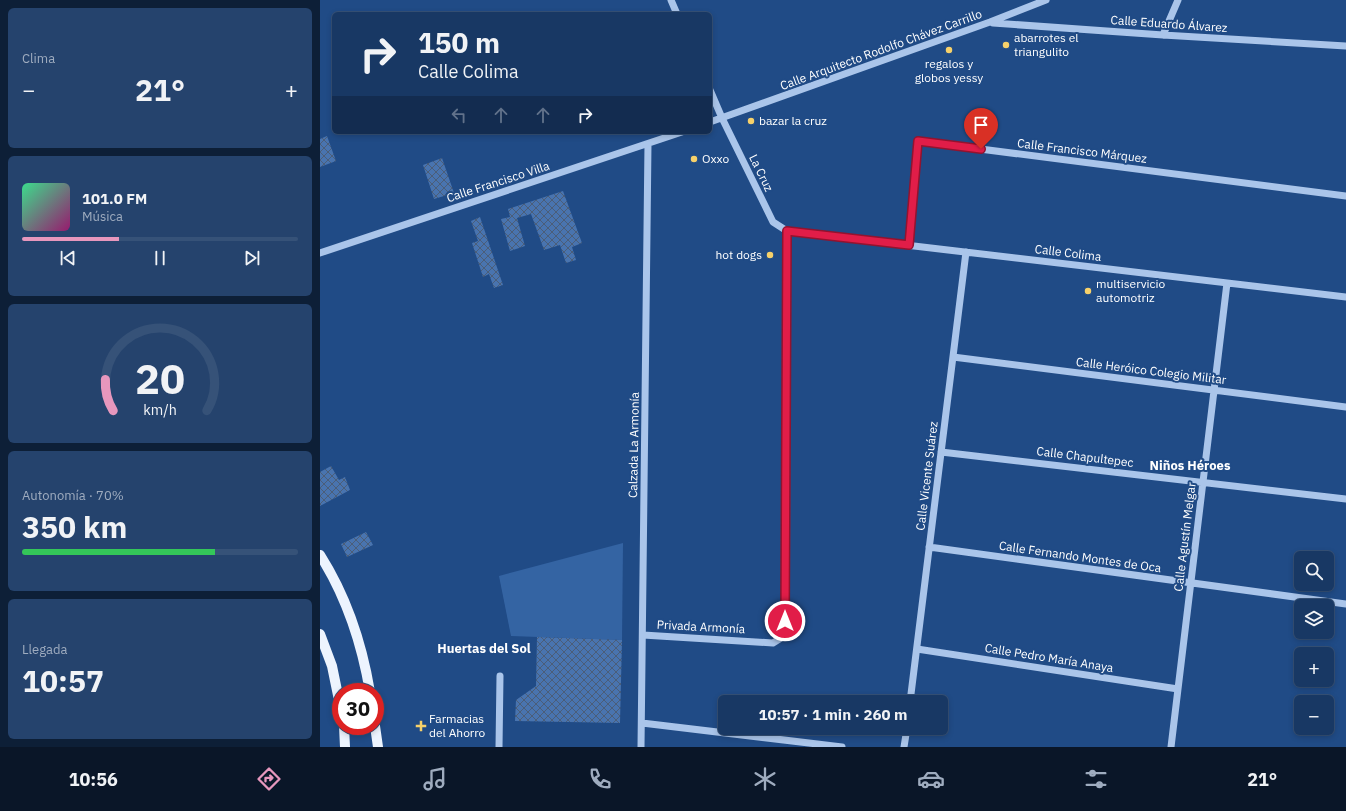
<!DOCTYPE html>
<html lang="es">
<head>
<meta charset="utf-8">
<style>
  body { margin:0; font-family:"IBM Plex Sans",sans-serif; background:#25436d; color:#f1f3f6; height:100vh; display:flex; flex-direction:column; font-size:15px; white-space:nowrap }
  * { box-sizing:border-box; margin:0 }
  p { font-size:13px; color:#9facbf }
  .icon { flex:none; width:22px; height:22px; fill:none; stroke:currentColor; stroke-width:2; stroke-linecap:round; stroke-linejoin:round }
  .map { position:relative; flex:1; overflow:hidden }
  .panel { display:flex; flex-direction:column; gap:8px; padding:8px; background:#0d1f37; width:320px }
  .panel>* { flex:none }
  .hud { position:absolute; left:12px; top:12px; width:380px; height:122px; border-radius:6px; box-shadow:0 2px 6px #0003,0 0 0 1px #365278; background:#183864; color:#f1f3f6; overflow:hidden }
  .tools { position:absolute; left:974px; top:551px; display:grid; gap:8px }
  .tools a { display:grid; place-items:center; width:40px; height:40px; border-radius:6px; background:#183864; box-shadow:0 2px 6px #0003,0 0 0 1px #365278; font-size:20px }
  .speed { position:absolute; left:12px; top:683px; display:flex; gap:8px; font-size:20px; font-weight:700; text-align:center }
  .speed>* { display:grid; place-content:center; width:52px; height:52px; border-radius:50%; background:#183864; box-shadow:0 2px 6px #0003,0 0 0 1px #365278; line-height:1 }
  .speed .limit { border:6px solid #d22; background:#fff; color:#111 }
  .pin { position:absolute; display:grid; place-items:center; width:34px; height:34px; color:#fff; margin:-41px -17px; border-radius:50% 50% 50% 0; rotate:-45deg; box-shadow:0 0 4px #0007 }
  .pin .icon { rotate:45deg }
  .me { position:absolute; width:44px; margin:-22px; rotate:0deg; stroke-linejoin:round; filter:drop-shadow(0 0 3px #0008) }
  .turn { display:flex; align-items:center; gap:14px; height:84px; padding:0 20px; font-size:18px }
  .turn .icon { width:52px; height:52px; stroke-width:2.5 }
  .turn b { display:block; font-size:28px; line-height:34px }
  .lanes { display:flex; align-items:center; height:38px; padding:0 20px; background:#0003; justify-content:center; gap:20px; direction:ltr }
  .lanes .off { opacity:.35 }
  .big { font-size:30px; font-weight:800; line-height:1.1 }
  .panel .card { flex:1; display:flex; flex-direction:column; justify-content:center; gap:6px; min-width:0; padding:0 14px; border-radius:6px; background:#25436d }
  .panel .dial { align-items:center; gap:0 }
  .dial svg { height:104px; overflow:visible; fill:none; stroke:#365278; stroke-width:7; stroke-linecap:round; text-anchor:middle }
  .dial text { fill:#f1f3f6; stroke:none }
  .song { display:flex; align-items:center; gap:12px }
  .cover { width:48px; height:48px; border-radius:6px; background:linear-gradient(135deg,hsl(150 70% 55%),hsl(320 70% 35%)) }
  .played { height:4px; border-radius:2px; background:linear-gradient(90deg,#e797bd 35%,#365278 35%) }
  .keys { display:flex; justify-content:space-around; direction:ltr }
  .heat { display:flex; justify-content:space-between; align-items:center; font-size:22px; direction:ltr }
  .charge { height:6px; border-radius:3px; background:linear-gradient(90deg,#34c759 70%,#365278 0) }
  .trip { position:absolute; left:398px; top:695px; width:230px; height:40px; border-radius:6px; background:#183864; box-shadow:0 2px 6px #0003,0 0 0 1px #365278; font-weight:800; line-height:40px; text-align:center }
  .dock { display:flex; height:64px; justify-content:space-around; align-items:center; background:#0a1628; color:#9facbf }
  .dock .icon { width:28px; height:28px }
  .dock .current { color:#e797bd }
  .dock b { font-size:18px; color:#f1f3f6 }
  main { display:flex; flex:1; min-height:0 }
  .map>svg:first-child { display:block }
  .garden { fill:#3464a3 }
  .building { fill:url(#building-cross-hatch) }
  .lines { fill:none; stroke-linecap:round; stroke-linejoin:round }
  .minor { stroke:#aac5ea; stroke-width:7 }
  .major { stroke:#edf4fe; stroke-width:10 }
  .route-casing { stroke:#92132f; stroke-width:10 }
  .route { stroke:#e11d48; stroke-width:7 }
  .poi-dot { fill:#f7d16a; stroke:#204b86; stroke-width:1.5 }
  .labels { text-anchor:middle; stroke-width:4; stroke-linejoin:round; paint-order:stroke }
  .street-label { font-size:12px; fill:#fff; stroke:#204b86 }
  .poi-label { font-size:12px; fill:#fff; stroke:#204b86; text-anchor:start }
  .neighbourhood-label { font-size:13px; font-weight:bold; fill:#fff; stroke:#204b86 }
</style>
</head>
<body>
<main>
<section class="panel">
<div class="card"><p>Clima</p>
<div class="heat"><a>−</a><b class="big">21°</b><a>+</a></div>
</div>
<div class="card">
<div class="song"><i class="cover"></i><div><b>101.0 FM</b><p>Música</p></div></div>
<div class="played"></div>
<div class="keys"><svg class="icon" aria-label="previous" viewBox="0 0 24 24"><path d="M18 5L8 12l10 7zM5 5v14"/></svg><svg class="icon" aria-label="pause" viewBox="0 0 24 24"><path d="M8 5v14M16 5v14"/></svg><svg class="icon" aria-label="next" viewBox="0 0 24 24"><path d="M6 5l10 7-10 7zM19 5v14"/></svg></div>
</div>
<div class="card dial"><svg viewBox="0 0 100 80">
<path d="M14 69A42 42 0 1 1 86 69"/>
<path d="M14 69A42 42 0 0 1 8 45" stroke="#e797bd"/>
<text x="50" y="56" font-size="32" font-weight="700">20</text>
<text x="50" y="72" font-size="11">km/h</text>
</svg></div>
<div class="card"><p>Autonomía · 70%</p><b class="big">350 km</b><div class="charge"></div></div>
<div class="card"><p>Llegada</p><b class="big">10:57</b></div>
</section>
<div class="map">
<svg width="1026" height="747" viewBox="0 0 1026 747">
  <defs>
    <pattern id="building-cross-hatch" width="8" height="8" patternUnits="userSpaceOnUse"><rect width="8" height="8" fill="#4974af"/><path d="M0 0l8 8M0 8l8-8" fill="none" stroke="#4b5e79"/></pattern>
  </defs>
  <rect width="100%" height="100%" fill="#204b86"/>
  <path class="garden" d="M303,543L302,640L191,636L179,576Z"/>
  <path class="building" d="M7,136L16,161L0,167V139Z
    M122,158L134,193L114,199L103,165Z
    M243,191L262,243L252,247L256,260L246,263L240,245L224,250L211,214L197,218L205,246L190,251L181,219L190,217L188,209Z
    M160,217L183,285L174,288L169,274L163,277L152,243L158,241L151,221Z
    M11,466L19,480L25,477L30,490L0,506V472Z
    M46,532L53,545L27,557L21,544Z
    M217,637L302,640L300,723L195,721L196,700L216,686Z"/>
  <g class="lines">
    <path class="minor" d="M351,0L357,14
      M673,23L843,35L1026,46
      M843,35L858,0
      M390,90L402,118L453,222L467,231L1026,297
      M390,122L670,22L726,0
      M589,245L598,141L1026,196
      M0,253L362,132
      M633,357L1026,407
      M621,452L1026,499
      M609,547L1026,604
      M323,635L453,643L461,638L465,621L467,231
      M597,649L858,689
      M590,702L646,252
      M322,723L522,747
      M179,747L180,676
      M321,747L328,144
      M584,747L587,728
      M851,747L907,283"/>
    <path class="major" d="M0,555C26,596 42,644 50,692
      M0,634L12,666L21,710
      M24,726L25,747
      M55,726L58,747"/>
  </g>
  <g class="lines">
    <g class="route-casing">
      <path id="route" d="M465,621L467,231L589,245L598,141L661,149"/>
    </g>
    <use href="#route" class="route"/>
  </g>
  <g class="poi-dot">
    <circle cx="686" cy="45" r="4"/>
    <circle cx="629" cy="50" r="4"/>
    <circle cx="431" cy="121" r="4"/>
    <circle cx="374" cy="159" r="4"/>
    <circle cx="450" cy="255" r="4"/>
    <circle cx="768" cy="291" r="4"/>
    <path d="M99 720h4v4h4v4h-4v4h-4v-4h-4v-4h4z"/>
  </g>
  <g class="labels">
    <g class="street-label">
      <text transform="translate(849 24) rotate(4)" y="4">Calle Eduardo Álvarez</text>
      <text transform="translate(561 50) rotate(-20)" y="4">Calle Arquitecto Rodolfo Chávez Carrillo</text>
      <text transform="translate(762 151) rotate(7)" y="4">Calle Francisco Márquez</text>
      <text transform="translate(441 173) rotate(64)" y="4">La Cruz</text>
      <text transform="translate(178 182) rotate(-18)" y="4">Calle Francisco Villa</text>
      <text transform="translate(748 253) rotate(7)" y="4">Calle Colima</text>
      <text transform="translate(831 371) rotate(7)" y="4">Calle Heróico Colegio Militar</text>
      <text transform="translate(314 445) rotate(-89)" y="4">Calzada La Armonía</text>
      <text transform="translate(765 457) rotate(7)" y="4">Calle Chapultepec</text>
      <text transform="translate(607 476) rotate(-83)" y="4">Calle Vicente Suárez</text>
      <text transform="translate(865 537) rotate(-83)" y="4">Calle Agustín Melgar</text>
      <text transform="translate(760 557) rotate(8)" y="4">Calle Fernando Montes de Oca</text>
      <text transform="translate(381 627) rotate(3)" y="4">Privada Armonía</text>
      <text transform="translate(729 658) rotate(9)" y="4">Calle Pedro María Anaya</text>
    </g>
    <g class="poi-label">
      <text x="694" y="42">abarrotes el<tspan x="694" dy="14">triangulito</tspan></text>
      <text x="629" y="68" text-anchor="middle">regalos y<tspan x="629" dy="14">globos yessy</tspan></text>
      <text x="439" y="125">bazar la cruz</text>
      <text x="382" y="163">Oxxo</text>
      <text x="442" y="259" text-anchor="end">hot dogs</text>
      <text x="776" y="288">multiservicio<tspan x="776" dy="14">automotriz</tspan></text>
      <text x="109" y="723">Farmacias<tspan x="109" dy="14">del Ahorro</tspan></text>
    </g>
    <g class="neighbourhood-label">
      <text x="870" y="470">Niños Héroes</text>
      <text x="164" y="653">Huertas del Sol</text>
    </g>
  </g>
</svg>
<div class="tools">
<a><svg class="icon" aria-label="search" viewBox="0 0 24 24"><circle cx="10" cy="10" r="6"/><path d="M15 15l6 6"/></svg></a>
<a><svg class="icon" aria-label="layers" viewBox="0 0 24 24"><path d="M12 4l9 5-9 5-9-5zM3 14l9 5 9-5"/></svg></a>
<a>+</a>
<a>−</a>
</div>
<div class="speed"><div class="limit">30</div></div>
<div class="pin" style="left:661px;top:149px;background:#d93025"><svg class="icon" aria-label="arrive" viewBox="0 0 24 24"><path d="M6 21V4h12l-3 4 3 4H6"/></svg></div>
<svg class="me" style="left:465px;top:621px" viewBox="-20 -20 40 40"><circle r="17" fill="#e11d48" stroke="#fff" stroke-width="3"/><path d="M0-11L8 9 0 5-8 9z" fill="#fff"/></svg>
<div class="trip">10:57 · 1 min · 260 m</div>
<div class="hud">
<div class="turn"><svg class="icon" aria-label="right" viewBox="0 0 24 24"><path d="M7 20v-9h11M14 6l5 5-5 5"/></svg><div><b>150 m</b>Calle Colima</div></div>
<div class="lanes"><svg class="icon off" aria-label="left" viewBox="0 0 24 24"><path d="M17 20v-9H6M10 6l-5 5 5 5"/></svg><svg class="icon off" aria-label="ahead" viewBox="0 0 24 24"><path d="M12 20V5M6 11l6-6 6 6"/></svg><svg class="icon off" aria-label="ahead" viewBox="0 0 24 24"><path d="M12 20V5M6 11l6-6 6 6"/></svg><svg class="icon" aria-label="right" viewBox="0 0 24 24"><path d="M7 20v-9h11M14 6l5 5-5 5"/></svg></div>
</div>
</div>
</main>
<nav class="dock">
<b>10:56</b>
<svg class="icon current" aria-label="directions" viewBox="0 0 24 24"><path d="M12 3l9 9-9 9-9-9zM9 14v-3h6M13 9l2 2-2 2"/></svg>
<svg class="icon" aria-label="music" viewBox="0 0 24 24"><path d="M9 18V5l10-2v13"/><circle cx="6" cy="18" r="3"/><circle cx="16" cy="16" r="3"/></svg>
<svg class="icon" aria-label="phone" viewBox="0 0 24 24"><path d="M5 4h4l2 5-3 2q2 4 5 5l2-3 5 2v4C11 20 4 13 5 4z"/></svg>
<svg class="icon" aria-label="climate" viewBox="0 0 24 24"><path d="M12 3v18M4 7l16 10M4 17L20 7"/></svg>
<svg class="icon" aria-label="car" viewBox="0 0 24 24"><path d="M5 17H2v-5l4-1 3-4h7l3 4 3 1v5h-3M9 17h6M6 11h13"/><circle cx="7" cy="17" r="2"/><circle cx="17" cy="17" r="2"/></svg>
<svg class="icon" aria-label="filters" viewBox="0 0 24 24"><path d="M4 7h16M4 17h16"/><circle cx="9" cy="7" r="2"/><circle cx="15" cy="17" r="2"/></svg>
<b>21°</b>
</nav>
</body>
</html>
